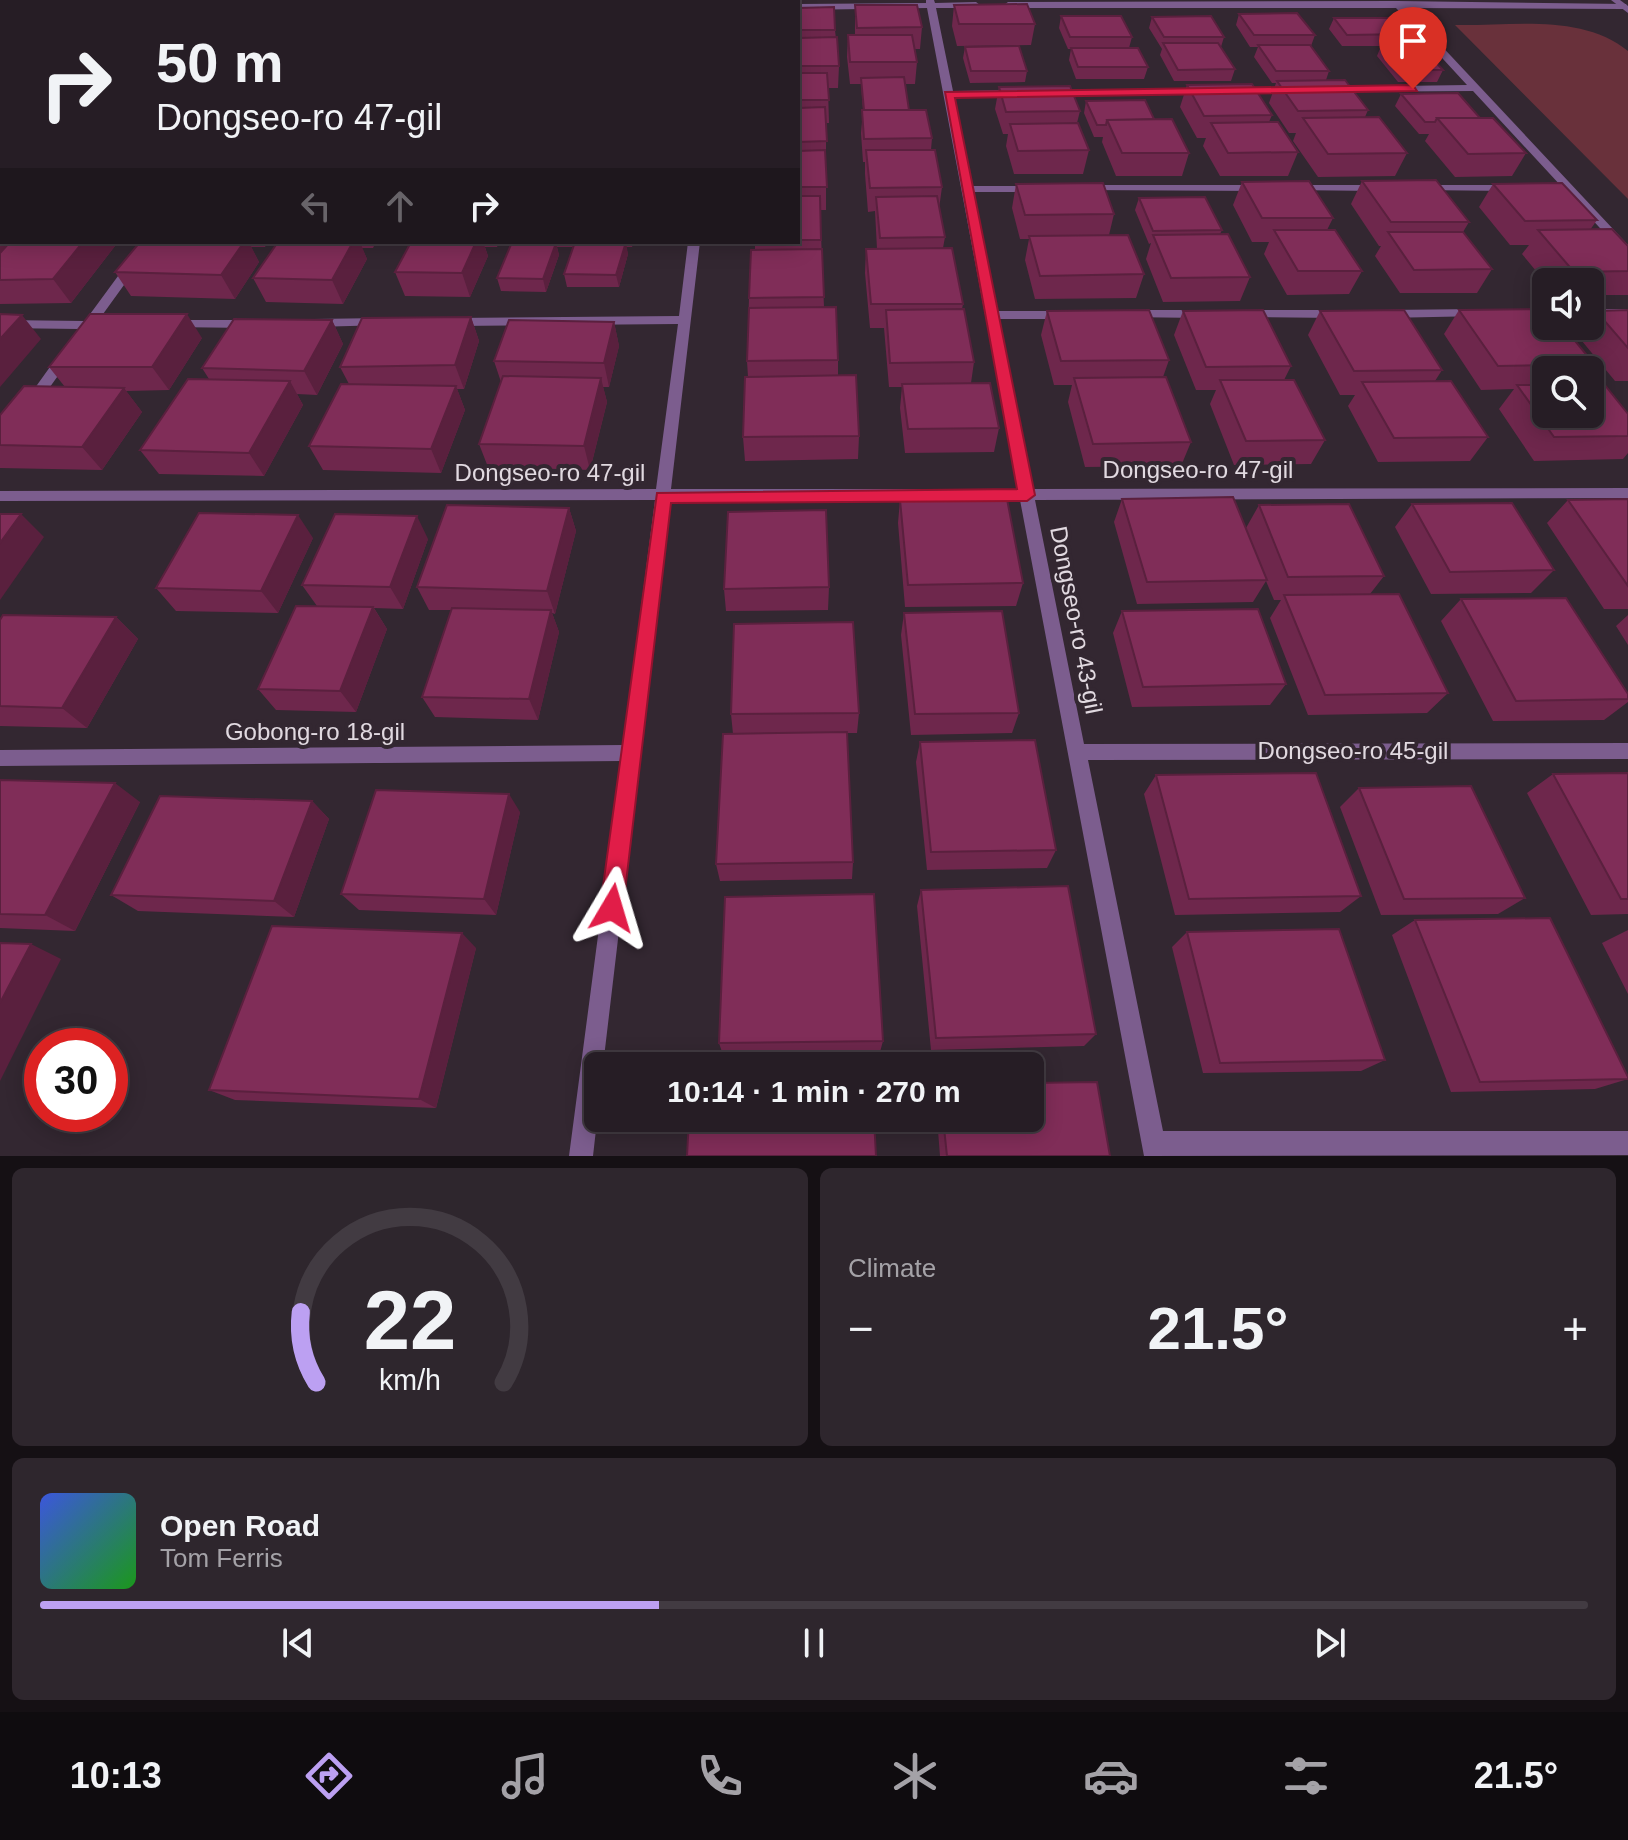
<!DOCTYPE html>
<html lang="en">
<head>
<meta charset="utf-8">
<style>
  body { margin:0; font-family:Arial,sans-serif; background:#2e262d; color:#f1f3f6; height:100vh; display:flex; flex-direction:column; font-size:30px; white-space:nowrap }
  * { box-sizing:border-box; margin:0 }
  p { font-size:26px; color:#a4a2a7 }
  .icon { flex:none; width:44px; height:44px; fill:none; stroke:currentColor; stroke-width:2; stroke-linecap:round; stroke-linejoin:round }
  .map { position:relative; height:1156px; overflow:hidden }
  .panel { display:flex; flex-direction:column; gap:12px; padding:12px; background:#151014; flex:1 }
  .panel>* { flex:none }
  .banner { position:absolute; left:0px; top:0px; width:800px; height:244px; box-shadow:0 4px 20px #0003,0 0 0 2px #423b42; background:#261d25; color:#f1f3f6; overflow:hidden }
  .buttons { position:absolute; left:1532px; top:268px; display:grid; gap:16px }
  .buttons a { display:grid; place-items:center; width:72px; height:72px; border-radius:12px; background:#261d25; box-shadow:0 4px 20px #0003,0 0 0 2px #423b42; font-size:40px }
  .speed { position:absolute; left:24px; top:1028px; display:flex; gap:16px; font-size:40px; font-weight:700; text-align:center }
  .speed>* { display:grid; place-content:center; width:104px; height:104px; border-radius:50%; background:#261d25; box-shadow:0 4px 20px #0003,0 0 0 2px #423b42; line-height:1 }
  .speed .limit { border:12px solid #d22; background:#fff; color:#111 }
  .pin { position:absolute; display:grid; place-items:center; width:68px; height:68px; color:#fff; margin:-82px -34px; border-radius:50% 50% 50% 0; rotate:-45deg; box-shadow:0 0 8px #0007 }
  .pin .icon { rotate:45deg }
  .me { position:absolute; width:88px; margin:-44px; rotate:7deg; stroke-linejoin:round; filter:drop-shadow(0 0 6px #0008) }
  .turn { display:flex; align-items:center; gap:28px; height:168px; padding:0 24px; font-size:36px }
  .turn .icon { width:104px; height:104px; stroke-width:2.5 }
  .turn b { display:block; font-size:56px; line-height:68px }
  .lanes { display:flex; align-items:center; height:76px; padding:0 24px; background:#0003; justify-content:center; gap:40px; direction:ltr }
  .lanes .off { opacity:.35 }
  .big { font-size:60px; font-weight:600; line-height:1.1 }
  .panel .tile { flex:1; display:flex; flex-direction:column; justify-content:center; gap:12px; min-width:0; padding:0 28px; border-radius:12px; background:#2e262d }
  .panel .dial { align-items:center; gap:0 }
  .dial svg { height:208px; overflow:visible; fill:none; stroke:#423b42; stroke-width:7; stroke-linecap:round; text-anchor:middle }
  .dial text { fill:#f1f3f6; stroke:none }
  .song { display:flex; align-items:center; gap:24px }
  .cover { width:96px; height:96px; border-radius:12px; background:linear-gradient(135deg,hsl(230 70% 55%),hsl(120 70% 35%)) }
  .played { height:8px; border-radius:4px; background:linear-gradient(90deg,#bca0f2 40%,#423b42 40%) }
  .keys { display:flex; justify-content:space-around; direction:ltr }
  .heat { display:flex; justify-content:space-between; align-items:center; font-size:44px; direction:ltr }
  .panel .tiles { flex:1; display:grid; gap:12px; grid-template-columns:1fr 1fr }
  .tile:last-child { grid-column:span 2 }
  .trip { position:absolute; left:584px; top:1052px; width:460px; height:80px; border-radius:12px; background:#261d25; box-shadow:0 4px 20px #0003,0 0 0 2px #423b42; font-weight:600; line-height:80px; text-align:center }
  .tab-bar { display:flex; height:128px; justify-content:space-around; align-items:center; background:#0f0c0f; color:#a4a2a7 }
  .tab-bar .icon { width:56px; height:56px }
  .tab-bar .on { color:#bca0f2 }
  .tab-bar b { font-size:36px; color:#f1f3f6 }
  .map>svg:first-child { display:block }
  .green { fill:#69313b }
  .lines { fill:none; stroke-linecap:round; stroke-linejoin:round }
  .minor { fill:#7c5d8e; fill-rule:evenodd }
  .tertiary { fill:#7c5d8e; fill-rule:evenodd }
  .wall { fill:#6e274c }
  .shaded-wall { fill:#5a203e }
  .building { fill:#802d58; stroke:#5a203e; stroke-width:2 }
  .route { fill:#e11d48; stroke:#92132f; stroke-width:2 }
  .labels { text-anchor:middle; stroke-width:8; stroke-linejoin:round; paint-order:stroke }
  .street-label { font-size:24px; fill:#e1d9e0; stroke:#332731 }
</style>
</head>
<body>
<div class="map">
<svg width="1628" height="1156" viewBox="0 0 1628 1156">
  <rect width="100%" height="100%" fill="#332731"/>
  <path class="green" d="M1455,25C1511,26 1582,13 1628,51V199Z"/>
  <g class="lines">
    <path class="minor" d="M323,0H332L322,2Z
      M722,0H730V2H722Z
      M926,0H934L935,3L976,2L980,5L976,8H936L953,91L1019,90L1024,93L1019,96L954,97L972,186H1037L1042,189L1037,192H973L997,311H1066L1072,315L1066,319H999L1033,489L1628,488V498L1035,500L1084,744L1628,743V759L1088,760L1163,1131H1628V1155L1144,1156L1020,500H670L603,1066H598V1112L593,1156H569L621,761L0,766V750L623,745L655,500L0,501V491L656,489L678,324L454,326L448,322L454,318L679,316L688,242H700L671,489H1018L927,8L798,10V4L926,3Z
      M1397,1L1626,4L1627,6L1623,9L1406,8L1628,245V256L1624,254L1473,91L1327,92L1325,90L1330,87L1467,85L1396,8H1008L1004,5L1008,2Z
      M0,12H2V18H0Z
      M2,56V63L0,64V57Z
      M1234,88L1295,87L1300,90L1295,93H1231V89Z
      M1210,89V93L1207,94L1054,96L1049,93L1054,90Z
      M1085,185H1261L1266,188L1261,191L1081,190L1080,188Z
      M1293,185H1377L1382,188L1377,191L1289,190L1288,188Z
      M1421,185H1513L1518,188L1513,191L1417,190L1416,188Z
      M143,242H155L98,321L106,322V328L92,329L84,335L79,334V329L0,328V320L85,321Z
      M1478,309L1482,310V316L1385,318L1379,314L1385,310Z
      M1590,309H1628V317H1590Z
      M1129,310H1202L1208,314L1202,318L1125,317L1123,314Z
      M1245,310H1338L1344,314L1338,318L1241,317L1239,314Z
      M382,318L388,322L386,325L314,327L308,323L314,319Z
      M174,320H250L256,324L250,328L170,327V321Z
      M65,352L70,353V359L37,405H27L25,402L27,399L60,353Z"/>
    <path class="tertiary" d="M1611,0H1620L1628,6V13Z"/>
  </g>
  <path class="wall" d="M855,5L922,27L920,49H915L917,62L915,84H905L909,110L932,138L931,150L942,187L939,209L945,237L943,248L963,304L962,309L974,362L971,383L999,428L994,452L905,453L900,408L902,387H889L884,328H870L865,273L866,249H877L875,211L868,212L865,174V162H863L861,133L863,110L861,84H850L847,57L848,35H855Z
    M954,5L1035,24L1031,45L957,46L952,26Z
    M798,8L835,30L839,66L838,88H828L829,123H826V210H820L824,307L838,360V376L859,436L858,459L745,461L743,437L748,377L747,361L749,298L755,249V242H798Z
    M1239,14L1315,35L1311,46L1329,71L1326,80L1368,110L1365,117L1407,153L1395,176L1318,177L1293,141L1296,133H1289L1269,103L1276,83H1272L1254,57L1258,47H1250L1236,25Z
    M1061,16L1132,37L1129,48L1148,67L1144,79H1076L1069,60L1071,49H1068L1059,28Z
    M1152,17L1224,37L1221,47L1235,69L1231,81H1174L1160,55L1162,49L1149,28Z
    M1334,18L1408,34L1403,45L1443,70L1437,82H1398L1377,56L1381,46H1342L1329,29Z
    M965,47L1027,71L1025,82L970,83L963,58Z
    M1187,85L1272,115L1269,122L1298,152L1288,176H1220L1203,146L1206,138H1197L1180,107Z
    M999,87L1080,111L1077,123L1089,150L1083,174H1014L1006,146L1008,134H1003L995,109Z
    M1401,94L1480,118L1526,153L1512,176L1455,177L1425,141L1429,134H1419L1395,106Z
    M1086,101L1154,119L1189,153L1182,176H1116L1102,142L1103,137H1094L1084,113Z
    M1362,181L1469,222L1463,232L1492,269L1477,293H1400L1375,256L1381,246H1379L1351,204Z
    M1242,182L1333,218L1327,230L1362,271L1349,294L1287,295L1264,254L1269,242H1252L1233,205Z
    M2,183V242L115,246L71,303L0,304V185Z
    M1016,184L1114,214L1109,235L1144,274L1136,298L1035,299L1025,260L1029,239H1020L1012,208Z
    M1493,184L1597,220L1590,230L1628,246V295H1590V282L1546,283L1522,254L1529,245H1510L1479,207Z
    M1139,198L1222,230L1220,234L1250,277L1240,301L1163,302L1146,259L1151,243L1149,244L1135,210Z
    M140,242H268L265,247H251L259,262L235,299L131,296L115,272Z
    M278,242H376L373,248H362L367,259L343,304L266,302L253,278Z
    M411,242H499L497,247H485L488,256L470,297L405,296L395,272Z
    M512,242H634L632,247H626L628,254L619,287H567L564,274L573,247H557L559,255L546,292L501,291L497,278Z
    M1459,310L1594,364L1589,370H1546V414H1628V453L1623,459L1534,461L1499,409L1514,389L1481,390L1444,334Z
    M1628,310V381H1615L1577,335L1584,326H1590V318L1596,311Z
    M1047,311L1169,360L1163,377L1191,442L1181,466L1085,467L1068,402L1072,385H1054L1041,335Z
    M1183,311L1291,366L1284,380L1325,440L1311,464L1234,465L1210,404L1216,390H1196L1174,335Z
    M1320,311L1442,370L1435,381L1488,437L1470,461L1378,462L1348,406L1355,395H1340L1308,335Z
    M471,317L479,341L464,389H457L465,410L441,473L323,470L309,446L349,384L340,367Z
    M332,320L343,344L317,395L297,394L303,405L264,476L159,474L140,450L209,379L202,368Z
    M614,322L619,346L609,387H603L607,402L590,470L488,467L479,444L501,382L494,361Z
    M202,338L169,390L126,391L142,412L102,470L0,468V415L65,387L49,367Z
    M1122,499L1246,528L1259,505L1384,576L1370,594L1448,693L1427,713L1308,715L1270,618L1281,600H1274L1266,581L1253,602L1137,604L1114,522Z
    M1628,499V609H1604L1547,523L1568,500Z
    M900,500L1023,583L1016,606L905,607L898,523Z
    M1412,504L1554,570L1531,593L1431,594L1395,527Z
    M569,508L576,531L555,614L552,613L559,632L538,720L435,717L422,697L451,610H429L417,587Z
    M313,538L278,613L176,611L156,588Z
    M428,539L403,609L374,608L387,629L356,712L276,710L258,689L317,606L302,585Z
    M829,587L828,610L726,611L724,589Z
    M1461,599L1628,694V702L1604,720L1493,721L1441,621Z
    M1122,611L1286,684L1270,705L1132,707L1113,633Z
    M904,613L1019,713L1012,733L911,735L901,635Z
    M1628,615V645L1616,626Z
    M116,617L138,639L87,728L0,726V620Z
    M859,713L857,733H847L853,862L852,879L720,881L716,864L733,734L731,714Z
    M920,742L1056,850L1047,868L927,870L916,762Z
    M1628,773V914L1591,915L1527,793L1553,774Z
    M1156,775L1361,896L1340,912L1175,915L1144,794Z
    M0,780L140,802L75,931L0,928Z
    M1359,788L1525,898L1498,914L1381,915L1340,807Z
    M312,801L329,819L294,917L138,911L111,895Z
    M520,812L496,915L359,910L341,894Z
    M921,890L1096,1034L1084,1046L931,1050L917,906Z
    M1415,920L1628,1079L1595,1089L1451,1092L1392,935Z
    M1628,930V994L1602,943Z
    M1187,932L1385,1060L1361,1071L1203,1073L1172,947Z
    M476,948L436,1108L235,1100L209,1090Z
    M883,1041L880,1052L723,1055L719,1043Z
    M937,1118H1030L1110,1156H940Z"/>
  <path class="shaded-wall" d="M2,132V171L0,173V134Z
    M0,229L2,232V242H10L0,257Z
    M83,242H112L115,246L71,303L53,279Z
    M244,242H249L259,262L235,299L221,275Z
    M353,242H360L367,259L343,304L332,280Z
    M476,242H483L488,256L470,297L462,273Z
    M626,242L628,254L619,287L616,275Z
    M556,243L559,255L546,292L543,279Z
    M187,314L202,338L169,390L152,367Z
    M22,315L41,339L0,387V339Z
    M471,317L479,341L464,389L455,365Z
    M332,320L343,344L317,395L304,371Z
    M614,322L619,346L609,387L604,363Z
    M601,378L607,402L590,470L584,446Z
    M290,381L303,405L264,476L249,453Z
    M456,386L465,410L441,473L431,449Z
    M124,388L142,412L102,470L82,447Z
    M569,508L576,531L555,614L547,591Z
    M21,514L44,537L0,600V543Z
    M298,515L313,538L278,613L261,591Z
    M417,516L428,539L403,609L390,587Z
    M373,607L387,629L356,712L340,691Z
    M551,610L559,632L538,720L529,699Z
    M116,617L138,639L87,728L62,708Z
    M115,783L140,802L75,931L45,915Z
    M509,794L520,812L496,915L484,899Z
    M312,801L329,819L294,917L274,901Z
    M462,933L476,948L436,1108L419,1099Z
    M31,944L61,959L0,1081V1003Z"/>
  <path class="building" d="M1027,4L1035,24H959L954,5Z
    M855,5H917L922,27L857,28Z
    M834,7L835,30H798V8Z
    M1297,13L1315,35H1254L1239,14Z
    M1061,16H1121L1132,37H1070Z
    M1211,16L1224,37H1164L1152,17Z
    M1334,18H1392L1408,34L1347,35Z
    M848,35H912L917,62H850Z
    M837,37L839,66H798V38Z
    M1163,43H1218L1235,69L1178,70Z
    M1419,44L1443,70H1404L1382,45Z
    M1258,45H1310L1329,71H1276Z
    M1019,46L1027,71H971L965,47Z
    M1071,48H1138L1148,67H1078Z
    M798,73H827L829,100H798Z
    M904,77L909,110H864L861,78Z
    M1345,80L1368,110L1298,111L1277,81Z
    M0,82H2V116H0Z
    M1252,84L1272,115L1204,116L1187,85Z
    M1070,86L1080,111L1006,112L999,87Z
    M1458,93L1480,118H1437L1435,122H1425L1401,94Z
    M1145,100L1154,119L1107,120L1106,125H1097L1086,101Z
    M825,107L827,141L798,142V108Z
    M862,110H926L932,138L864,139Z
    M1379,117L1407,153L1328,154L1303,118Z
    M1437,118H1493L1526,153L1468,154Z
    M1172,119L1189,153H1122L1107,120Z
    M0,121H2V132L0,134Z
    M1278,122L1298,152L1228,153L1211,123Z
    M1078,123L1089,150L1018,151L1010,124Z
    M825,150L827,187H798V151Z
    M866,150H935L942,187L870,188Z
    M1436,180L1469,222H1391L1362,181Z
    M1309,181L1333,218H1262L1242,182Z
    M2,183V211L0,212V185Z
    M1103,183L1114,214L1025,215L1016,184Z
    M1562,183L1597,220L1525,221L1493,184Z
    M798,196H820L821,240H798Z
    M937,196L945,237L880,238L876,197Z
    M1205,197L1222,230L1153,231L1139,198Z
    M1612,229L1628,246V271L1574,272L1538,230Z
    M1274,230H1335L1362,271H1298Z
    M1388,232H1463L1492,269L1414,270Z
    M1228,234L1250,277L1171,278L1153,235Z
    M1128,235L1144,274L1040,276L1029,236Z
    M10,242H83L53,279L0,280V253Z
    M140,242H244L221,275L115,272Z
    M278,242H353L332,280L253,278Z
    M411,242H476L462,273L395,272Z
    M512,242L556,243L543,279L497,278Z
    M575,242H626L616,275L564,274Z
    M952,248L963,304H871L866,249Z
    M822,249L824,297L749,298L751,250Z
    M836,307L838,360L747,361L749,308Z
    M964,309L974,362L890,363L886,310Z
    M1546,309V326H1563L1594,364L1498,366L1459,310Z
    M1149,310L1169,360L1061,361L1047,311Z
    M1263,310L1291,366L1206,367L1183,311Z
    M1404,310L1442,370L1354,371L1320,311Z
    M1628,310V348L1596,311Z
    M0,314L22,315L0,339Z
    M90,314H187L152,367H49Z
    M471,317L455,365L340,367L362,318Z
    M234,319L332,320L304,371L202,368Z
    M509,320L614,322L604,363L494,361Z
    M856,375L859,436L743,437L745,377Z
    M503,376L601,378L584,446L479,444Z
    M1166,377L1191,442L1093,444L1074,378Z
    M188,379L290,381L249,453L140,450Z
    M1220,380H1294L1325,440L1246,441Z
    M1451,381L1488,437L1394,438L1362,382Z
    M990,383L999,428L908,429L902,384Z
    M341,384L456,386L431,449L309,446Z
    M1590,384H1604L1628,414V436L1554,437L1517,385H1546V414H1590Z
    M24,386L124,388L82,447L0,445V415Z
    M1233,497L1267,580L1147,582L1122,499Z
    M1007,499L1023,583L908,585L900,500Z
    M1628,499V586L1568,500Z
    M1512,503L1554,570L1450,572L1412,504Z
    M1349,504L1384,576L1288,577L1259,505Z
    M447,505L569,508L547,591L417,587Z
    M826,510L829,587L724,589L728,512Z
    M199,513L298,515L261,591L156,588Z
    M0,514H21L0,543Z
    M335,514L417,516L390,587L302,585Z
    M1399,594L1448,693L1325,695L1284,595Z
    M1566,598L1628,694V699L1516,701L1461,599Z
    M296,606L373,607L340,691L258,689Z
    M452,608L551,610L529,699L422,697Z
    M1258,609L1286,684L1143,687L1122,611Z
    M1002,611L1019,713L915,714L904,613Z
    M3,615L116,617L62,708L0,706V620Z
    M853,622L859,713L731,714L734,624Z
    M847,732L853,862L716,864L723,734Z
    M1035,740L1056,850L931,852L920,742Z
    M1316,773L1361,896L1189,899L1156,775Z
    M1628,773V899H1621L1553,774Z
    M0,780L115,783L45,915L0,914Z
    M1471,786L1525,898L1404,899L1359,788Z
    M376,790L509,794L484,899L341,894Z
    M160,796L312,801L274,901L111,895Z
    M1068,886L1096,1034L936,1038L921,890Z
    M874,894L883,1041L719,1043L725,897Z
    M1550,918L1628,1077V1079L1480,1082L1415,920Z
    M272,926L462,933L419,1099L209,1090Z
    M1339,929L1385,1060L1220,1063L1187,932Z
    M0,943L31,944L0,1003Z
    M1097,1082L1110,1156H947L943,1118H1030V1083Z
    M689,1118H874L876,1156H687Z"/>
  <path class="route" d="M1413,85L1417,91L955,98L1035,495L1027,501L671,503L623,908L620,916L612,920L604,916L600,908L657,493L1017,489L945,92Z"/>
  <g class="labels">
    <g class="street-label">
      <text x="1198" y="478">Dongseo-ro 47-gil</text>
      <text x="550" y="481">Dongseo-ro 47-gil</text>
      <text transform="translate(1076 620) rotate(79)" y="8">Dongseo-ro 43-gil</text>
      <text x="315" y="740">Gobong-ro 18-gil</text>
      <text x="1353" y="759">Dongseo-ro 45-gil</text>
    </g>
  </g>
</svg>
<div class="buttons">
<a><svg class="icon" aria-label="sound" viewBox="0 0 24 24"><path d="M4 9h4l5-4v14l-5-4H4zM17 9q2 3 0 6"/></svg></a>
<a><svg class="icon" aria-label="search" viewBox="0 0 24 24"><circle cx="10" cy="10" r="6"/><path d="M15 15l6 6"/></svg></a>
</div>
<div class="speed"><div class="limit">30</div></div>
<div class="pin" style="left:1413px;top:89px;background:#d93025"><svg class="icon" aria-label="arrive" viewBox="0 0 24 24"><path d="M6 21V4h12l-3 4 3 4H6"/></svg></div>
<svg class="me" style="left:612px;top:908px" viewBox="-20 -20 40 40"><path d="M0-17L14 15 0 8-14 15z" fill="#e11d48" stroke="#fff" stroke-width="4"/></svg>
<div class="trip">10:14 · 1 min · 270 m</div>
<div class="banner">
<div class="turn"><svg class="icon" aria-label="right" viewBox="0 0 24 24"><path d="M7 20v-9h11M14 6l5 5-5 5"/></svg><div><b>50 m</b>Dongseo-ro 47-gil</div></div>
<div class="lanes"><svg class="icon off" aria-label="left" viewBox="0 0 24 24"><path d="M17 20v-9H6M10 6l-5 5 5 5"/></svg><svg class="icon off" aria-label="ahead" viewBox="0 0 24 24"><path d="M12 20V5M6 11l6-6 6 6"/></svg><svg class="icon" aria-label="right" viewBox="0 0 24 24"><path d="M7 20v-9h11M14 6l5 5-5 5"/></svg></div>
</div>
</div>
<section class="panel">
<div class="tiles">
<div class="tile dial"><svg viewBox="0 0 100 80">
<path d="M14 69A42 42 0 1 1 86 69"/>
<path d="M14 69A42 42 0 0 1 8 42" stroke="#bca0f2"/>
<text x="50" y="56" font-size="32" font-weight="700">22</text>
<text x="50" y="72" font-size="11">km/h</text>
</svg></div>
<div class="tile"><p>Climate</p>
<div class="heat"><a>−</a><b class="big">21.5°</b><a>+</a></div>
</div>
<div class="tile">
<div class="song"><i class="cover"></i><div><b>Open Road</b><p>Tom Ferris</p></div></div>
<div class="played"></div>
<div class="keys"><svg class="icon" aria-label="previous" viewBox="0 0 24 24"><path d="M18 5L8 12l10 7zM5 5v14"/></svg><svg class="icon" aria-label="pause" viewBox="0 0 24 24"><path d="M8 5v14M16 5v14"/></svg><svg class="icon" aria-label="next" viewBox="0 0 24 24"><path d="M6 5l10 7-10 7zM19 5v14"/></svg></div>
</div>
</div>
</section>
<nav class="tab-bar">
<b>10:13</b>
<svg class="icon on" aria-label="directions" viewBox="0 0 24 24"><path d="M12 3l9 9-9 9-9-9zM9 14v-3h6M13 9l2 2-2 2"/></svg>
<svg class="icon" aria-label="music" viewBox="0 0 24 24"><path d="M9 18V5l10-2v13"/><circle cx="6" cy="18" r="3"/><circle cx="16" cy="16" r="3"/></svg>
<svg class="icon" aria-label="phone" viewBox="0 0 24 24"><path d="M5 4h4l2 5-3 2q2 4 5 5l2-3 5 2v4C11 20 4 13 5 4z"/></svg>
<svg class="icon" aria-label="climate" viewBox="0 0 24 24"><path d="M12 3v18M4 7l16 10M4 17L20 7"/></svg>
<svg class="icon" aria-label="car" viewBox="0 0 24 24"><path d="M5 17H2v-5l4-1 3-4h7l3 4 3 1v5h-3M9 17h6M6 11h13"/><circle cx="7" cy="17" r="2"/><circle cx="17" cy="17" r="2"/></svg>
<svg class="icon" aria-label="filters" viewBox="0 0 24 24"><path d="M4 7h16M4 17h16"/><circle cx="9" cy="7" r="2"/><circle cx="15" cy="17" r="2"/></svg>
<b>21.5°</b>
</nav>
</body>
</html>
